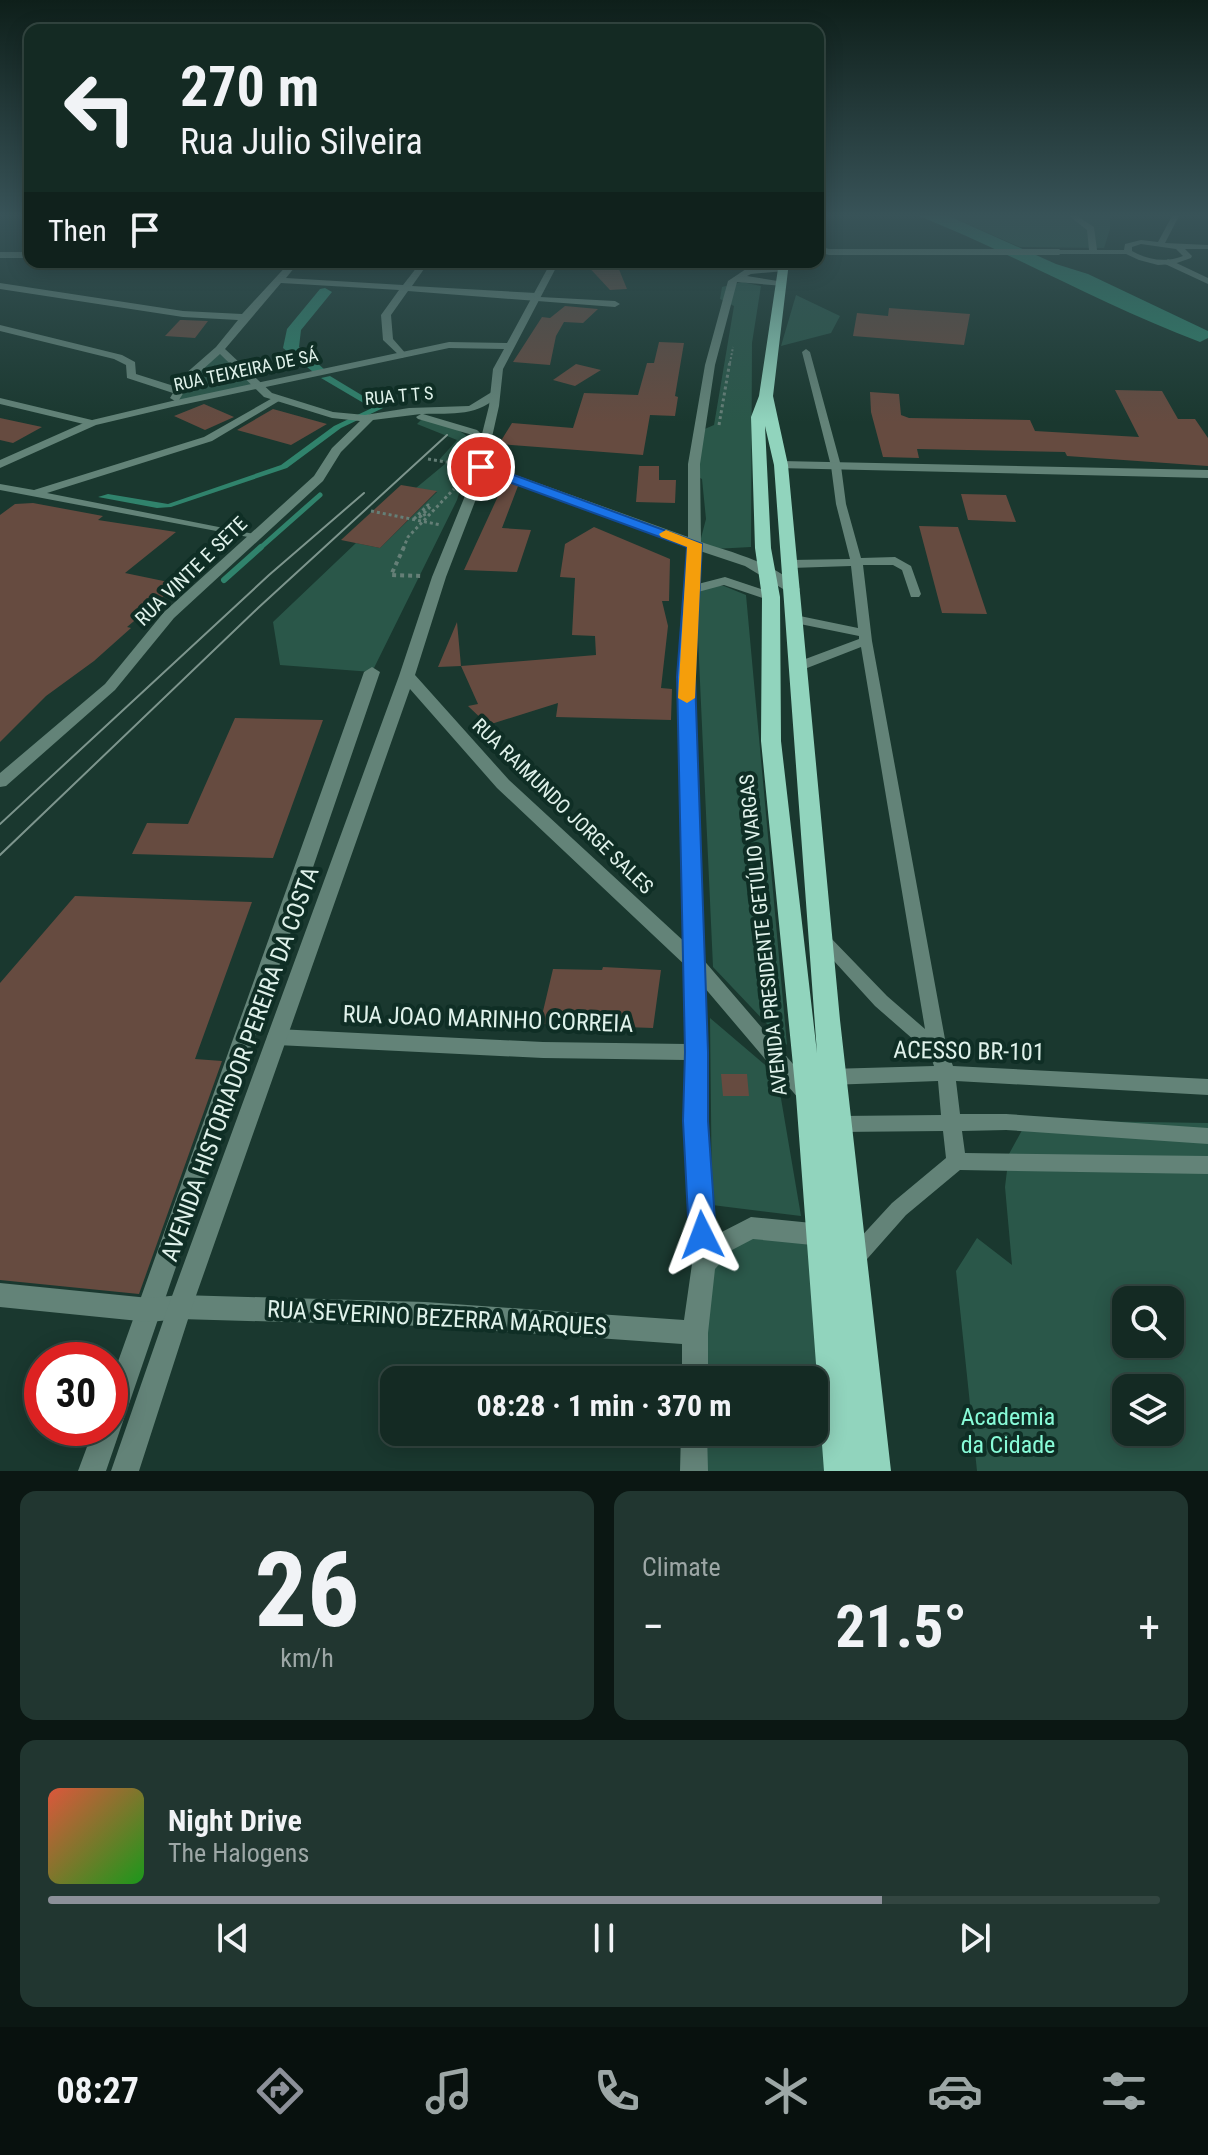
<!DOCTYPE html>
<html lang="en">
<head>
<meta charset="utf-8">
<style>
  body { margin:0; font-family:"Roboto Condensed",sans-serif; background:#213630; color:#f1f3f6; height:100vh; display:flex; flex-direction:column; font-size:30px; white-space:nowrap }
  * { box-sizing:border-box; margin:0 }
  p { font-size:26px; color:#9da7a6 }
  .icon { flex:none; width:44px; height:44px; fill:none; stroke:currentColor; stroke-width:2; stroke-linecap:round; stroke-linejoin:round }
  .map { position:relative; height:1471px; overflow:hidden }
  .side { display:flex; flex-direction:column; gap:20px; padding:20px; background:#0b1713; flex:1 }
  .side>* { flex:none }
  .guide { position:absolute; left:24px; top:24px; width:800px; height:244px; border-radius:16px; box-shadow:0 4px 20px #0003,0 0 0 2px #334641; background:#142a23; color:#f1f3f6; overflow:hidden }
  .buttons { position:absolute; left:1112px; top:1286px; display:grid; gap:16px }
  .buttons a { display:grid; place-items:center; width:72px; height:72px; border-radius:16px; background:#142a23; box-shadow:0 4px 20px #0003,0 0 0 2px #334641; font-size:40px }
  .speed { position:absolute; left:24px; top:1342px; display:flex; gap:16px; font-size:40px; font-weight:700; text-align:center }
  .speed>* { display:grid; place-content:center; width:104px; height:104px; border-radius:50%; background:#142a23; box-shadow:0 4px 20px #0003,0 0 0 2px #334641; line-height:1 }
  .speed .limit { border:12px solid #d22; background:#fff; color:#111 }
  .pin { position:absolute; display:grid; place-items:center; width:68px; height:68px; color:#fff; margin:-34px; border:4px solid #fff; border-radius:50%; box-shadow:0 2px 8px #0007 }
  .me { position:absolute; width:88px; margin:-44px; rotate:357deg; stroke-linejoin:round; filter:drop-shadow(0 0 6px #0008) }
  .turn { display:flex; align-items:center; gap:28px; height:168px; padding:0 24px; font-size:36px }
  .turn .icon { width:104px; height:104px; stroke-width:2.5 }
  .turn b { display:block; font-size:56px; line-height:68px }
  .then { display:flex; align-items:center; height:76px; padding:0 24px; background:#0003; gap:16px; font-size:30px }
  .big { font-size:60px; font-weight:700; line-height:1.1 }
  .side .widget { flex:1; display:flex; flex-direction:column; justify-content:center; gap:12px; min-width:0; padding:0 28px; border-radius:16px; background:#213630 }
  .side .dial { align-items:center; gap:0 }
  .dial b { font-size:104px; line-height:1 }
  .song { display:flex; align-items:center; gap:24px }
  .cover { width:96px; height:96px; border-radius:12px; background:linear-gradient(135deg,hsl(10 70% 55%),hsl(120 70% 35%)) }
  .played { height:8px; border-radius:4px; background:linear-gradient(90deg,#8c9099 75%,#334641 75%) }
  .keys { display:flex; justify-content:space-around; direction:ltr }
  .heat { display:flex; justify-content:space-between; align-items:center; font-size:44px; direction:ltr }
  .side .tiles { flex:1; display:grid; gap:20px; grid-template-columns:1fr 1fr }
  .widget:last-child { grid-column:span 2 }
  .trip { position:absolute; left:380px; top:1366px; width:448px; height:80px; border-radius:16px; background:#142a23; box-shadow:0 4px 20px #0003,0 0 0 2px #334641; font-weight:700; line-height:80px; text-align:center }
  .menu { display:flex; height:128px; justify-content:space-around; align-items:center; background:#08110e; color:#9da7a6 }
  .menu .icon { width:56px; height:56px }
  .menu .on { color:#8c9099 }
  .menu b { font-size:36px; color:#f1f3f6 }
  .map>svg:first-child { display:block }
  .green { fill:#2a5749; fill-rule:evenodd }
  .water { fill:#30836c }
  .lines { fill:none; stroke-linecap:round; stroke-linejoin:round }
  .stream-far1 { stroke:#30836c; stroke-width:5 }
  .stream { stroke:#30836c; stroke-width:6 }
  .canal { fill:#30836c; fill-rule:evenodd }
  .building { fill:#664b40 }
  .path-far2 { stroke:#657f77; stroke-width:2; stroke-dasharray:2 2; stroke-linecap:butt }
  .path-far1 { stroke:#657f77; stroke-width:3; stroke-dasharray:3 3; stroke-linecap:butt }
  .path { stroke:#657f77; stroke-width:4; stroke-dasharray:4 4; stroke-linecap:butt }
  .service { fill:#638378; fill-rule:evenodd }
  .pedestrian { fill:#638378; fill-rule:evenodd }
  .minor { fill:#638378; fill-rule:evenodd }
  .tertiary { fill:#638378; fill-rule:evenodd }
  .primary { fill:#91d4bd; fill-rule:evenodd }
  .tram { stroke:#7d958d; stroke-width:2 }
  .route { fill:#1a73e8; stroke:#114b97; stroke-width:2 }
  .slow { fill:#f59e0b }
  .labels { text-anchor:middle; stroke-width:8; stroke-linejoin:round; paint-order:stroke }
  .far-street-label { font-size:18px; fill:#e0f2eb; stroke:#0f2e25 }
  .street-label { font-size:20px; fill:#e0f2eb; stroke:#0f2e25 }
  .near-street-label { font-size:24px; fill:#e0f2eb; stroke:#0f2e25 }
  .near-park-label { font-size:24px; fill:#88fcd8; stroke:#0f2e25 }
</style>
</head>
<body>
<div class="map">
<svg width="1208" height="1471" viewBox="0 0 1208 1471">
  <rect width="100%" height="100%" fill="#1a382f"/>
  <path class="green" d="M949,216H1110V229L1104,248L1020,247Z
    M742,282L761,286L752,343L751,547L714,549L700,542L706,519L702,479L691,473L700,431L714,425L734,306L720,299L722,287Z
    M796,295L840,316L831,333L781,346Z
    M220,349L260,386L172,404L186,379Z
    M422,419C439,424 466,428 474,445L457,500L372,672L280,665L273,622L356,543L380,548L437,492L416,488L445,464L446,462L439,460L457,440L417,424Z
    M708,586H724L746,595L787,1045L713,967L696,594Z
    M710,1018L777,1075L801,1216L712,1205Z
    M1078,1121L1208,1123V1471H977L956,1271L977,1238L1012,1265L1005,1187L1009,1154L1026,1123ZM1126,1300H1170V1344H1126ZM1126,1388H1170V1432H1126Z
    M751,1228L822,1235L841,1471H696V1432H814V1380H695L704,1264Z"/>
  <path class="water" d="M919,216H949L1056,264L1088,274L1208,331V338L1200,342C1104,306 1014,254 919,216Z
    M330,376L383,408L341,428L287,468L171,507L157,508L98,497L108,494L168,504L281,465L334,426L372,408L321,378Z"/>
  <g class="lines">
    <path class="stream-far1" d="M259,549L320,495"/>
    <path class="stream" d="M224,580L261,547"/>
    <path class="canal" d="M325,288L332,292L301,330L299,347L325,370L317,375L283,348L287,329L320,289Z"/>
  </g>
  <path class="building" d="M584,262H616L627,289L610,290Z
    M565,306L598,309L583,323L564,322L556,336L550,365L513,362L542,317L550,318Z
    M889,308L970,314L964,345L853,336L857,313L888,316Z
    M180,320H183L208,321L195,338L165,336Z
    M659,342L684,343L675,396L678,397L675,416L650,415L643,455L499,444L512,423L573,428L584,393L638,395L647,363H654Z
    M576,364L601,370L575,386L553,380Z
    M1115,390L1162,391L1178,419H1195L1208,438V466L1067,456L1065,452L917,449L919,458L883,457L871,412L870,392L899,394L901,415L909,418L1030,420L1035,431L1139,437Z
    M204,404L234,417L205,430L174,416Z
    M273,409L327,424L291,445L237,430Z
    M0,418L42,427L13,443L0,440Z
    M639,466H659V480H676L675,503L636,502Z
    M505,481L518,486L502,528L531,530L517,572L464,570Z
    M401,485L437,491L380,548L341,540Z
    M961,494L1006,495L1016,522L968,520Z
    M33,503L103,516L98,520L176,532L125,573L178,584L127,627L131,628L94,661L46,696L0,742V515L15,504Z
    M919,526L958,527L987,614L942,613Z
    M594,527L670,559L669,601H662L668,626L661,688L672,689L671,720L556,717L558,703L488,725L468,706L478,704L461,666L596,655L595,636L572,635L575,578L560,577L565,544Z
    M457,622L461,666L438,667Z
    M235,718L323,720L273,858L132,854L147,823L188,824Z
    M75,896L252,902L195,1059L222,1061L139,1294L0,1280V983Z
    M603,967L661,970L653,1028L540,1024L553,969L602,970Z
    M721,1074H747L749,1096H723Z"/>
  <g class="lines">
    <path class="path-far2" d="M730,363L733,347"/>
    <path class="path-far1" d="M719,425L730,361
      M428,459L465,465
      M371,511L441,525
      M414,519L428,505L431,506L420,517L426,514
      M403,549L408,537L454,489"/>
    <path class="path" d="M404,547L391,575L423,576"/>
    <path class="service" d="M1069,216H1077L1094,227L1097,250H1124L1125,244L1141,240L1158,242L1172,216H1179L1165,243L1208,245V249H1185L1192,256L1191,258L1174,264L1158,265L1139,260L1126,254H1056L1055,252L1059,250H1089L1087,230ZM1141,244L1176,249L1183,256C1165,263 1148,260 1132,251V247Z
      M806,349L810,352L841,466L846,504L861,558L895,557L911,566L921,594L919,597H911L902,570L893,565H863L872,641L947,1050L953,1066L1208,1079V1095L956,1081L960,1114H1006L1208,1128V1144L1006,1130L962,1131L965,1153L1208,1156V1174L960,1170L906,1215L860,1267L853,1270L846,1267L843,1260L846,1253L892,1203L946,1158L943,1131L839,1132L832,1130L829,1124L832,1118L839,1116L941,1115L938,1081L829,1085L822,1082L820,1077L822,1072L829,1069L934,1066L930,1054L875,1006L813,938L815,934L821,932L827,934L887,996L925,1029L861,647L802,670L797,671L790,667L792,664L859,639V636L795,623L789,619L795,615L858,628L851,566L791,568L785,564L791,560L850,559L836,504L831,466L802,352Z
      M276,396L279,397V401L212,441L47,493L254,534L260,537L258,539L0,490V484L34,490L204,437Z"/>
    <path class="pedestrian" d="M372,667L380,672L106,1471H78L94,1428H110V1384L364,672Z"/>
    <path class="minor" d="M818,246L829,249H1059L1063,252L1059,255H829L818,252Z
      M0,252H30V258H0Z
      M1168,259L1208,278V284L1165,264L1164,262Z
      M290,262H299L286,278L403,285L421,262H429L412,286L536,293L540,297L615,301L620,304L615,307L408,291L391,315L393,339L407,355L402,358L383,340L381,315L399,290L281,283L225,349L272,393L333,412L365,415L409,408L469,406L495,390L500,393C481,417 451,413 423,414L477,430L492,444L482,446L469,434L418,419L416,417L421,414L373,420L341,452L323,481L174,618L115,690L6,786L0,787V773L105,684L164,612L314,476L332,448L360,421L332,418L264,397L220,354L192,379L179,400L175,401L170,398L173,393L127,378L126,365L114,359L0,331V325L122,355L135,362L136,374L177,387L184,375L216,347L238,320L183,317L0,289V283L183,311L242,314Z
      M782,266L786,269L785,271L751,274L747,276L784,282V286L737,282L715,365L700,464L701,542C734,553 775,563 800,589L798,592H788L745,566L700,551L698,584L725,577L776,594L778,597L771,601L724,585L698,592L694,677L707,1052L706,1121L714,1236L751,1217L822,1224L830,1227L834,1235L830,1243L822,1246L753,1239L732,1250L715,1269L708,1333V1380H682V1344L425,1326L180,1319L149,1322L0,1307V1283L149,1298L180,1295L425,1302L684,1320L692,1264L684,1121L686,1060L543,1058L277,1045L270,1043L267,1037L270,1031L277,1029L543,1042L686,1044L678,677L687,546L475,467L477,464H485L688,537V464L705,365L728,281L746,269Z
      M0,398L96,421L98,423L92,426L0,404Z
      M781,461L1208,470V478L777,468V462Z
      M681,1432H707L708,1471H680Z"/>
    <path class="tertiary" d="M551,262H559L503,369L499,406L481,486L446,577L415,675L509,780L701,957L818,1093L815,1099L807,1102L799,1099L687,967L497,788L410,689L192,1307L139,1471H111L168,1307L399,676L432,577L469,486L489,406L493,369L504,349L449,348L172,407L96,425L0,468V460L88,421L172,401L449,342L507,343Z"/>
    <path class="primary" d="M779,262H789L773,396L788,465L840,1020L891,1471H824L796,1096L761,741L762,597L755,548L751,417L759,396ZM765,426L774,465L817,1053L781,741L780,597L771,548Z"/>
    <path class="tram" d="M0,824L269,575L364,493
      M0,855L258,608L447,435"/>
  </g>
  <linearGradient id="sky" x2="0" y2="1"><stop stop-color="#0e1f1a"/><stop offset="0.51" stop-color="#385358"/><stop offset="1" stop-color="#385358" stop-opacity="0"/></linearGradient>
  <rect width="1208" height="422" fill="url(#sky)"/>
  <path class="route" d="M481,463L702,544L695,677L708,1052V1121L716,1235L712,1244L702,1247L693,1244L689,1235L683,1121L685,1052L677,677L687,547L476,470V465Z"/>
  <path class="slow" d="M666,530L702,544L695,698L687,703L678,698L687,547L661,537L659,534Z"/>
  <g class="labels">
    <g class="far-street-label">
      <text transform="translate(246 370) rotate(-12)" y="6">RUA TEIXEIRA DE SÁ</text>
      <text transform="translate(399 396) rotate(-5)" y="6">RUA T T S</text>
    </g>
    <g class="street-label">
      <text transform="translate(191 571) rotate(-44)" y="7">RUA VINTE E SETE</text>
      <text transform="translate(563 806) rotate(44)" y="7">RUA RAIMUNDO JORGE SALES</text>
      <text transform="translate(763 935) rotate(-96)" y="7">AVENIDA PRESIDENTE GETÚLIO VARGAS</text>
    </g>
    <g class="near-street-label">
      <text transform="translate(488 1019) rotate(2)" y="8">RUA JOAO MARINHO CORREIA</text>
      <text transform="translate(969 1051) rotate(1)" y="8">ACESSO BR-101</text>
      <text transform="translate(240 1064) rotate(-70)" y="8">AVENIDA HISTORIADOR PEREIRA DA COSTA</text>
      <text transform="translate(437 1318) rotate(3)" y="8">RUA SEVERINO BEZERRA MARQUES</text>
    </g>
    <g class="near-park-label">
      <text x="1008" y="1425">Academia<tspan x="1008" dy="28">da Cidade</tspan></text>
    </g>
  </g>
</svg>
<div class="buttons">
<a><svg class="icon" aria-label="search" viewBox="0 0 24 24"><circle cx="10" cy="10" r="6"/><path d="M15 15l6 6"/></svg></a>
<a><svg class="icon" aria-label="layers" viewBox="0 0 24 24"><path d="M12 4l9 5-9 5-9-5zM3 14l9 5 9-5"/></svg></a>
</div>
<div class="speed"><div class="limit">30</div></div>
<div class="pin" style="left:481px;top:467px;background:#d93025"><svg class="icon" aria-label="arrive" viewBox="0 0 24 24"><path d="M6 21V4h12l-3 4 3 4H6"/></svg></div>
<svg class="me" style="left:702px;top:1235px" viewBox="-20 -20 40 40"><path d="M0-17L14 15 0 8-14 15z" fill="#1a73e8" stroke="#fff" stroke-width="4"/></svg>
<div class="trip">08:28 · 1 min · 370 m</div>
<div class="guide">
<div class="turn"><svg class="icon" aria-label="left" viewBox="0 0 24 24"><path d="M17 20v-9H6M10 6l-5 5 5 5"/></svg><div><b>270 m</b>Rua Julio Silveira</div></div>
<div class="then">Then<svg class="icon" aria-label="arrive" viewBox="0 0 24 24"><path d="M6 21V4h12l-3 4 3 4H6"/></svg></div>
</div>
</div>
<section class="side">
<div class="tiles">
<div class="widget dial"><b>26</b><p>km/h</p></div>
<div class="widget"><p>Climate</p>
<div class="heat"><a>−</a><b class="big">21.5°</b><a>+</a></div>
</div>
<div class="widget">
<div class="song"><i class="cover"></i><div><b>Night Drive</b><p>The Halogens</p></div></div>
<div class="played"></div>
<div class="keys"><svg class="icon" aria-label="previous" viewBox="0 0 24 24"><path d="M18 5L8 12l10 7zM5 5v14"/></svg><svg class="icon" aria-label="pause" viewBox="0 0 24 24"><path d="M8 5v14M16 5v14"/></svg><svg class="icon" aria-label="next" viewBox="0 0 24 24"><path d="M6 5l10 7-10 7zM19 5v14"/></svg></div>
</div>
</div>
</section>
<nav class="menu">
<b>08:27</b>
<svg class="icon on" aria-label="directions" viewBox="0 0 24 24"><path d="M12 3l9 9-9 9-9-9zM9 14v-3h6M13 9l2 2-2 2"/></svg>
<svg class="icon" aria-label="music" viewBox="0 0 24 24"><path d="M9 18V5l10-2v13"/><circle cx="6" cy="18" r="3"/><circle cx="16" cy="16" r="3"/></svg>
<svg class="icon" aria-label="phone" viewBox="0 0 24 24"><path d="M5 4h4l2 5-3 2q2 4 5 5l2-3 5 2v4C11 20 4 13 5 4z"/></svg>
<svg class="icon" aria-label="climate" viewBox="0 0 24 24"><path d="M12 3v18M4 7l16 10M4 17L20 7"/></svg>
<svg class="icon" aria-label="car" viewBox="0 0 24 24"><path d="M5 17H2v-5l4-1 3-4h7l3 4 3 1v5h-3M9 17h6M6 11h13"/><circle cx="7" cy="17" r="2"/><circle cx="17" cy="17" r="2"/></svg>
<svg class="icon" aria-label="filters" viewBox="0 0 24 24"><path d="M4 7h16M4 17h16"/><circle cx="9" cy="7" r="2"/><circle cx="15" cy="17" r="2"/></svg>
</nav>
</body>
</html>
